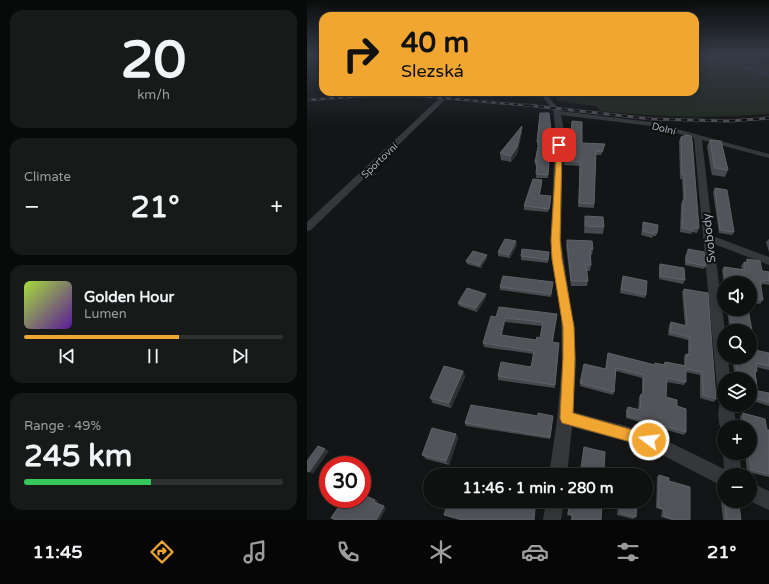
<!DOCTYPE html>
<html lang="en">
<head>
<meta charset="utf-8">
<style>
  body { margin:0; font-family:"Varela Round",sans-serif; background:#181919; color:#f1f3f6; height:100vh; display:flex; flex-direction:column; font-size:15px; white-space:nowrap }
  * { box-sizing:border-box; margin:0 }
  p { font-size:13px; color:#9b9d9f }
  .icon { flex:none; width:22px; height:22px; fill:none; stroke:currentColor; stroke-width:2; stroke-linecap:round; stroke-linejoin:round }
  .map { position:relative; flex:1; overflow:hidden }
  .panel { display:flex; flex-direction:column; gap:10px; padding:10px; background:#080909; width:307px }
  .panel>* { flex:none }
  .banner { position:absolute; left:12px; top:12px; width:380px; height:84px; border-radius:12px; box-shadow:0 2px 10px #0003,0 0 0 1px #2f3030; background:#f1a631; color:#111; overflow:hidden }
  .controls { position:absolute; left:410px; top:276px; display:grid; gap:8px }
  .controls a { display:grid; place-items:center; width:40px; height:40px; border-radius:50%; background:#0f1010; box-shadow:0 2px 10px #0003,0 0 0 1px #2f3030; font-size:20px }
  .speed { position:absolute; left:12px; top:456px; display:flex; gap:8px; font-size:20px; font-weight:700; text-align:center }
  .speed>* { display:grid; place-content:center; width:52px; height:52px; border-radius:50%; background:#0f1010; box-shadow:0 2px 10px #0003,0 0 0 1px #2f3030; line-height:1 }
  .speed .limit { border:6px solid #d22; background:#fff; color:#111 }
  .pin { position:absolute; display:grid; place-items:center; width:34px; height:34px; color:#fff; margin:-17px; border-radius:8px; box-shadow:0 2px 6px #0006 }
  .me { position:absolute; width:44px; margin:-22px; rotate:285deg; stroke-linejoin:round; filter:drop-shadow(0 0 3px #0008) }
  .turn { display:flex; align-items:center; gap:14px; height:84px; padding:0 16px; font-size:18px }
  .turn .icon { width:52px; height:52px; stroke-width:2.5 }
  .turn b { display:block; font-size:28px; line-height:34px }
  .big { font-size:30px; font-weight:700; line-height:1.1 }
  .panel .widget { flex:1; display:flex; flex-direction:column; justify-content:center; gap:6px; min-width:0; padding:0 14px; border-radius:12px; background:#181919 }
  .panel .dial { align-items:center; gap:0 }
  .dial b { font-size:52px; line-height:1 }
  .song { display:flex; align-items:center; gap:12px }
  .cover { width:48px; height:48px; border-radius:6px; background:linear-gradient(135deg,hsl(80 70% 55%),hsl(270 70% 35%)) }
  .played { height:4px; border-radius:2px; background:linear-gradient(90deg,#f1a631 60%,#2f3030 60%) }
  .keys { display:flex; justify-content:space-around; direction:ltr }
  .heat { display:flex; justify-content:space-between; align-items:center; font-size:22px; direction:ltr }
  .charge { height:6px; border-radius:3px; background:linear-gradient(90deg,#34c759 49%,#2f3030 0) }
  .trip { position:absolute; left:116px; top:468px; width:230px; height:40px; border-radius:20px; background:#0f1010; box-shadow:0 2px 10px #0003,0 0 0 1px #2f3030; font-weight:700; line-height:40px; text-align:center }
  .tab-bar { display:flex; height:64px; justify-content:space-around; align-items:center; background:#060606; color:#9b9d9f }
  .tab-bar .icon { width:28px; height:28px }
  .tab-bar .selected { color:#f1a631 }
  .tab-bar b { font-size:18px; color:#f1f3f6 }
  main { display:flex; flex:1; min-height:0 }
  .map>svg:first-child { display:block }
  .green { fill:#212921 }
  .water { fill:#2b343a }
  .lines { fill:none; stroke-linecap:round; stroke-linejoin:round }
  .street { fill:#35373b; fill-rule:evenodd }
  .rail-far1-casing { stroke:#4c4f54; stroke-width:2.5 }
  .rail-casing { stroke:#4c4f54; stroke-width:3 }
  .rail-far1 { stroke:#0f1011; stroke-width:1.5; stroke-dasharray:4.5; stroke-linecap:butt }
  .rail { stroke:#0f1011; stroke-width:2; stroke-dasharray:6; stroke-linecap:butt }
  .wall { fill:#47494e; fill-rule:evenodd }
  .shaded-wall { fill:#2e3033 }
  .building { fill:#515459; stroke:#5f6268; fill-rule:evenodd }
  .route { fill:#f1a631; stroke:#9d6c20 }
  .labels { text-anchor:middle; stroke-width:4; stroke-linejoin:round; paint-order:stroke }
  .far-street-label { font-size:10px; fill:#a6acb6; stroke:#0f1011 }
  .street-label { font-size:12px; fill:#a6acb6; stroke:#0f1011 }
</style>
</head>
<body>
<main>
<section class="panel">
<div class="widget dial"><b>20</b><p>km/h</p></div>
<div class="widget"><p>Climate</p>
<div class="heat"><a>−</a><b class="big">21°</b><a>+</a></div>
</div>
<div class="widget">
<div class="song"><i class="cover"></i><div><b>Golden Hour</b><p>Lumen</p></div></div>
<div class="played"></div>
<div class="keys"><svg class="icon" aria-label="previous" viewBox="0 0 24 24"><path d="M18 5L8 12l10 7zM5 5v14"/></svg><svg class="icon" aria-label="pause" viewBox="0 0 24 24"><path d="M8 5v14M16 5v14"/></svg><svg class="icon" aria-label="next" viewBox="0 0 24 24"><path d="M6 5l10 7-10 7zM19 5v14"/></svg></div>
</div>
<div class="widget"><p>Range · 49%</p><b class="big">245 km</b><div class="charge"></div></div>
</section>
<div class="map">
<svg width="462" height="520" viewBox="0 0 462 520">
  <rect width="100%" height="100%" fill="#141516"/>
  <path class="green" d="M398,54H413L462,64V73L426,60Z
    M388,55L413,61L462,78V114C406,118 350,118 294,111L289,106L252,101L242,92H388Z"/>
  <path class="water" d="M388,54C414,54 438,65 462,73V78L420,63L388,55Z"/>
  <g class="lines">
    <path class="street" d="M139,92H146L4,230L0,231V222Z
      M232,92H238L253,111L344,122L462,154V158L395,140L406,236L462,257V265L407,244L418,331L417,357H421L423,379H417V394L412,392L410,387L387,138L344,126L254,115L256,125L254,241L267,328L269,365L266,412L342,432L417,469L416,453L417,450V453H432L435,475H417V487L340,447L265,427L260,475H242L250,420L255,365L254,317L244,241L248,125L246,110Z
      M417,398V405H427L429,427H417V433C410,427 410,408 414,400Z
      M443,482L462,491V510L443,501Z
      M239,501H257L254,520H236Z"/>
    <g class="rail-far1-casing">
      <path id="rail-far1" d="M0,100L57,96H113L227,106"/>
    </g>
    <g class="rail-casing">
      <path id="rail" d="M219,105L345,119L423,121L462,118"/>
    </g>
    <use href="#rail-far1" class="rail-far1"/>
    <use href="#rail" class="rail"/>
  </g>
  <path class="wall" d="M219,92H224L223,96Z
    M215,126V132L210,154L204,162L194,160L193,153Z
    M244,130L241,178H229L230,165H228V162L231,145H230V142Z
    M374,137L392,228L390,233L385,232L384,234L373,232L374,204L376,200L375,179H373L372,141Z
    M403,140L421,170L418,177L405,175L404,171L400,146Z
    M275,143L297,147L294,155H289L287,208L271,207L273,166L257,165V146H263Z
    M235,183L233,195L244,196L241,212L217,210V206Z
    M408,188L427,232L425,235L412,233L406,192Z
    M278,216L297,227L296,234L277,233Z
    M336,222L350,233L349,236H346L345,238L334,235Z
    M462,239V252L459,242Z
    M260,240L286,249L285,255H283L284,265L283,271H280L281,281L280,286H264L259,246Z
    M210,245L203,258L191,256V252Z
    M381,249L399,266L397,269L378,265V257Z
    M242,252L241,263L214,260V256Z
    M180,258L174,268L160,264L159,261Z
    M440,259L455,271L462,272V285L456,284L455,285H454L456,300L453,304L443,302V283H417V286L415,270L417,267L435,270L434,266L437,262L438,263Z
    M353,264L378,280L376,284L352,279V267Z
    M316,276L339,295L338,298L313,293Z
    M246,282L244,297L193,290V287Z
    M377,289L409,399L407,402L393,398V375L379,372V382L377,385L359,382V397L370,406L379,432L377,435L319,418V410L321,407L331,410L332,397L334,394L335,395V378L309,371L307,392L306,395L273,386L277,364L298,369L301,353L347,365L348,363L356,365L358,362L377,365V357L379,354H381V340L361,335L362,326L364,322L378,326L375,292Z
    M179,297L170,312L152,306L151,303Z
    M420,309H441L445,331L443,334V331H427L426,326L422,325Z
    M250,314L246,342L248,388L191,380V376L224,367L227,354L177,347L176,343L189,317ZM198,322L235,326L233,338L229,340L195,335Z
    M462,353V370L449,367L450,371L448,373L451,391L462,393V406L443,400V379H428L425,357H443Z
    M156,371L158,377L144,408L126,403L123,398Z
    M436,413L460,430H462V477L440,472L438,453H443V427H434L433,416Z
    M231,416H246L243,439L159,426L158,423Z
    M149,434L151,438L142,465L119,459L115,455Z
    M352,475L362,481L383,520H364L354,517L355,510L349,508L350,477Z
    M417,500V501H420L434,520H416L414,501Z
    M267,501H295L294,520H264L265,516L260,515L262,507V506L266,507Z
    M311,501H330L329,517L326,519L310,515Z"/>
  <path class="shaded-wall" d="M215,126V132L210,154L204,162V156Z
    M209,241L210,245L203,258L202,255Z
    M180,255V258L174,268L173,265Z
    M179,294V297L170,312L169,308Z
    M198,318V322L194,339V335Z
    M156,371L158,377L144,408L142,403Z
    M149,434L151,438L142,465L139,461Z
    M18,449L22,451L6,474L2,472Z
    M55,494L71,501L70,503L79,508L73,520H69L67,502Z"/>
  <path class="building" d="M233,113H242L244,130L241,175L229,174L230,162H228L232,142H230Z
    M265,121L275,122V143L298,144L295,152L289,151L287,204L272,203L273,162L257,161V146H263Z
    M215,126L210,147L204,156L193,153Z
    M379,135L384,136L385,140L392,228H386V230L375,228L376,200H378L377,175L375,174L374,137Z
    M403,140L414,141L421,170L408,168L407,164Z
    M226,179L235,180L232,195L244,196L242,209L217,206Z
    M408,188L420,190L427,232L413,230Z
    M278,216L296,217L297,227L278,226Z
    M336,222L351,225L350,233L347,232V234L336,231Z
    M198,239L209,241L202,255L191,252Z
    M260,240L285,241L286,249H283L284,265H279L281,281H264Z
    M215,249L242,252L241,260L214,256Z
    M381,249L397,252L399,266L379,262L380,254L381,252Z
    M166,251L180,255L173,265L159,261Z
    M440,259L453,261L455,271L462,272V281L457,280V282L453,281L456,300L443,298V283H419L417,267L438,270L437,262L441,263Z
    M353,264L377,268L378,280L353,276Z
    M196,276L246,282L244,294L193,287Z
    M316,276L340,281L339,295L314,289Z
    M160,288L179,294L169,308L151,303Z
    M377,289L401,293L409,399L396,395L395,372L379,369V382L360,378L359,397L370,400V406L379,409V432L320,416L321,407L333,410L334,394L336,395L337,375L309,368L307,392L273,383L277,364L299,369L301,353L348,365V363L358,365V362L379,366V354L383,355V337L363,332L364,322L380,326Z
    M192,307L250,314L245,342L252,343L248,385L191,376L194,362L224,367L227,351L176,343L184,316L189,317ZM198,318L236,322L233,338L230,337L229,340L194,335Z
    M423,309H441L445,331L429,328V323L424,322Z
    M443,349L462,353V366L449,363L450,371H448L451,395V391L462,393V402L443,397V379H431L428,357H443Z
    M137,366L156,371L142,403L123,398Z
    M164,405L231,416V413L246,416L243,437L158,423Z
    M436,413L458,419L460,430H462V474L444,470L442,453H443V427H438Z
    M125,428L149,434L139,461L115,455Z
    M11,446L18,449L2,472L0,471V461Z
    M277,447L298,452L297,469L311,472V475H273Z
    M352,475L362,478V481L383,487V520H366V519L357,516V509L351,507Z
    M55,494L68,500L67,502L77,506L69,520H61L58,519L57,520H29L24,518L37,499H55Z
    M141,501H188L202,505L203,502L228,509L227,520H155L137,515Z
    M267,501H295L294,520H265V515L261,514L262,506L266,507Z
    M314,501H330L329,517L313,513Z
    M418,501H420L432,505L434,520H419Z"/>
  <linearGradient id="sky" x2="0" y2="1"><stop stop-color="#0b0c0c"/><stop offset="0.43" stop-color="#343b47"/><stop offset="1" stop-color="#343b47" stop-opacity="0"/></linearGradient>
  <rect width="462" height="126" fill="url(#sky)"/>
  <path class="route" d="M250,143L255,145L253,240L255,259L267,327L268,358L266,413L347,436L349,440L347,445L342,447L259,424L255,423L253,418L256,358V327L245,259L244,240Z"/>
  <g class="labels">
    <g class="far-street-label">
      <text transform="translate(357 128) rotate(14)" y="4">Dolní</text>
      <text transform="translate(72 160) rotate(-44)" y="4">Sportovní</text>
    </g>
    <g class="street-label">
      <text transform="translate(402 238) rotate(-96)" y="4">Svobody</text>
    </g>
  </g>
</svg>
<div class="controls">
<a><svg class="icon" aria-label="sound" viewBox="0 0 24 24"><path d="M4 9h4l5-4v14l-5-4H4zM17 9q2 3 0 6"/></svg></a>
<a><svg class="icon" aria-label="search" viewBox="0 0 24 24"><circle cx="10" cy="10" r="6"/><path d="M15 15l6 6"/></svg></a>
<a><svg class="icon" aria-label="layers" viewBox="0 0 24 24"><path d="M12 4l9 5-9 5-9-5zM3 14l9 5 9-5"/></svg></a>
<a>+</a>
<a>−</a>
</div>
<div class="speed"><div class="limit">30</div></div>
<div class="pin" style="left:252px;top:145px;background:#d93025"><svg class="icon" aria-label="arrive" viewBox="0 0 24 24"><path d="M6 21V4h12l-3 4 3 4H6"/></svg></div>
<svg class="me" style="left:342px;top:440px" viewBox="-20 -20 40 40"><circle r="17" fill="#f1a631" stroke="#fff" stroke-width="3"/><path d="M0-11L8 9 0 5-8 9z" fill="#fff"/></svg>
<div class="trip">11:46 · 1 min · 280 m</div>
<div class="banner">
<div class="turn"><svg class="icon" aria-label="right" viewBox="0 0 24 24"><path d="M7 20v-9h11M14 6l5 5-5 5"/></svg><div><b>40 m</b>Slezská</div></div>
</div>
</div>
</main>
<nav class="tab-bar">
<b>11:45</b>
<svg class="icon selected" aria-label="directions" viewBox="0 0 24 24"><path d="M12 3l9 9-9 9-9-9zM9 14v-3h6M13 9l2 2-2 2"/></svg>
<svg class="icon" aria-label="music" viewBox="0 0 24 24"><path d="M9 18V5l10-2v13"/><circle cx="6" cy="18" r="3"/><circle cx="16" cy="16" r="3"/></svg>
<svg class="icon" aria-label="phone" viewBox="0 0 24 24"><path d="M5 4h4l2 5-3 2q2 4 5 5l2-3 5 2v4C11 20 4 13 5 4z"/></svg>
<svg class="icon" aria-label="climate" viewBox="0 0 24 24"><path d="M12 3v18M4 7l16 10M4 17L20 7"/></svg>
<svg class="icon" aria-label="car" viewBox="0 0 24 24"><path d="M5 17H2v-5l4-1 3-4h7l3 4 3 1v5h-3M9 17h6M6 11h13"/><circle cx="7" cy="17" r="2"/><circle cx="17" cy="17" r="2"/></svg>
<svg class="icon" aria-label="filters" viewBox="0 0 24 24"><path d="M4 7h16M4 17h16"/><circle cx="9" cy="7" r="2"/><circle cx="15" cy="17" r="2"/></svg>
<b>21°</b>
</nav>
</body>
</html>
